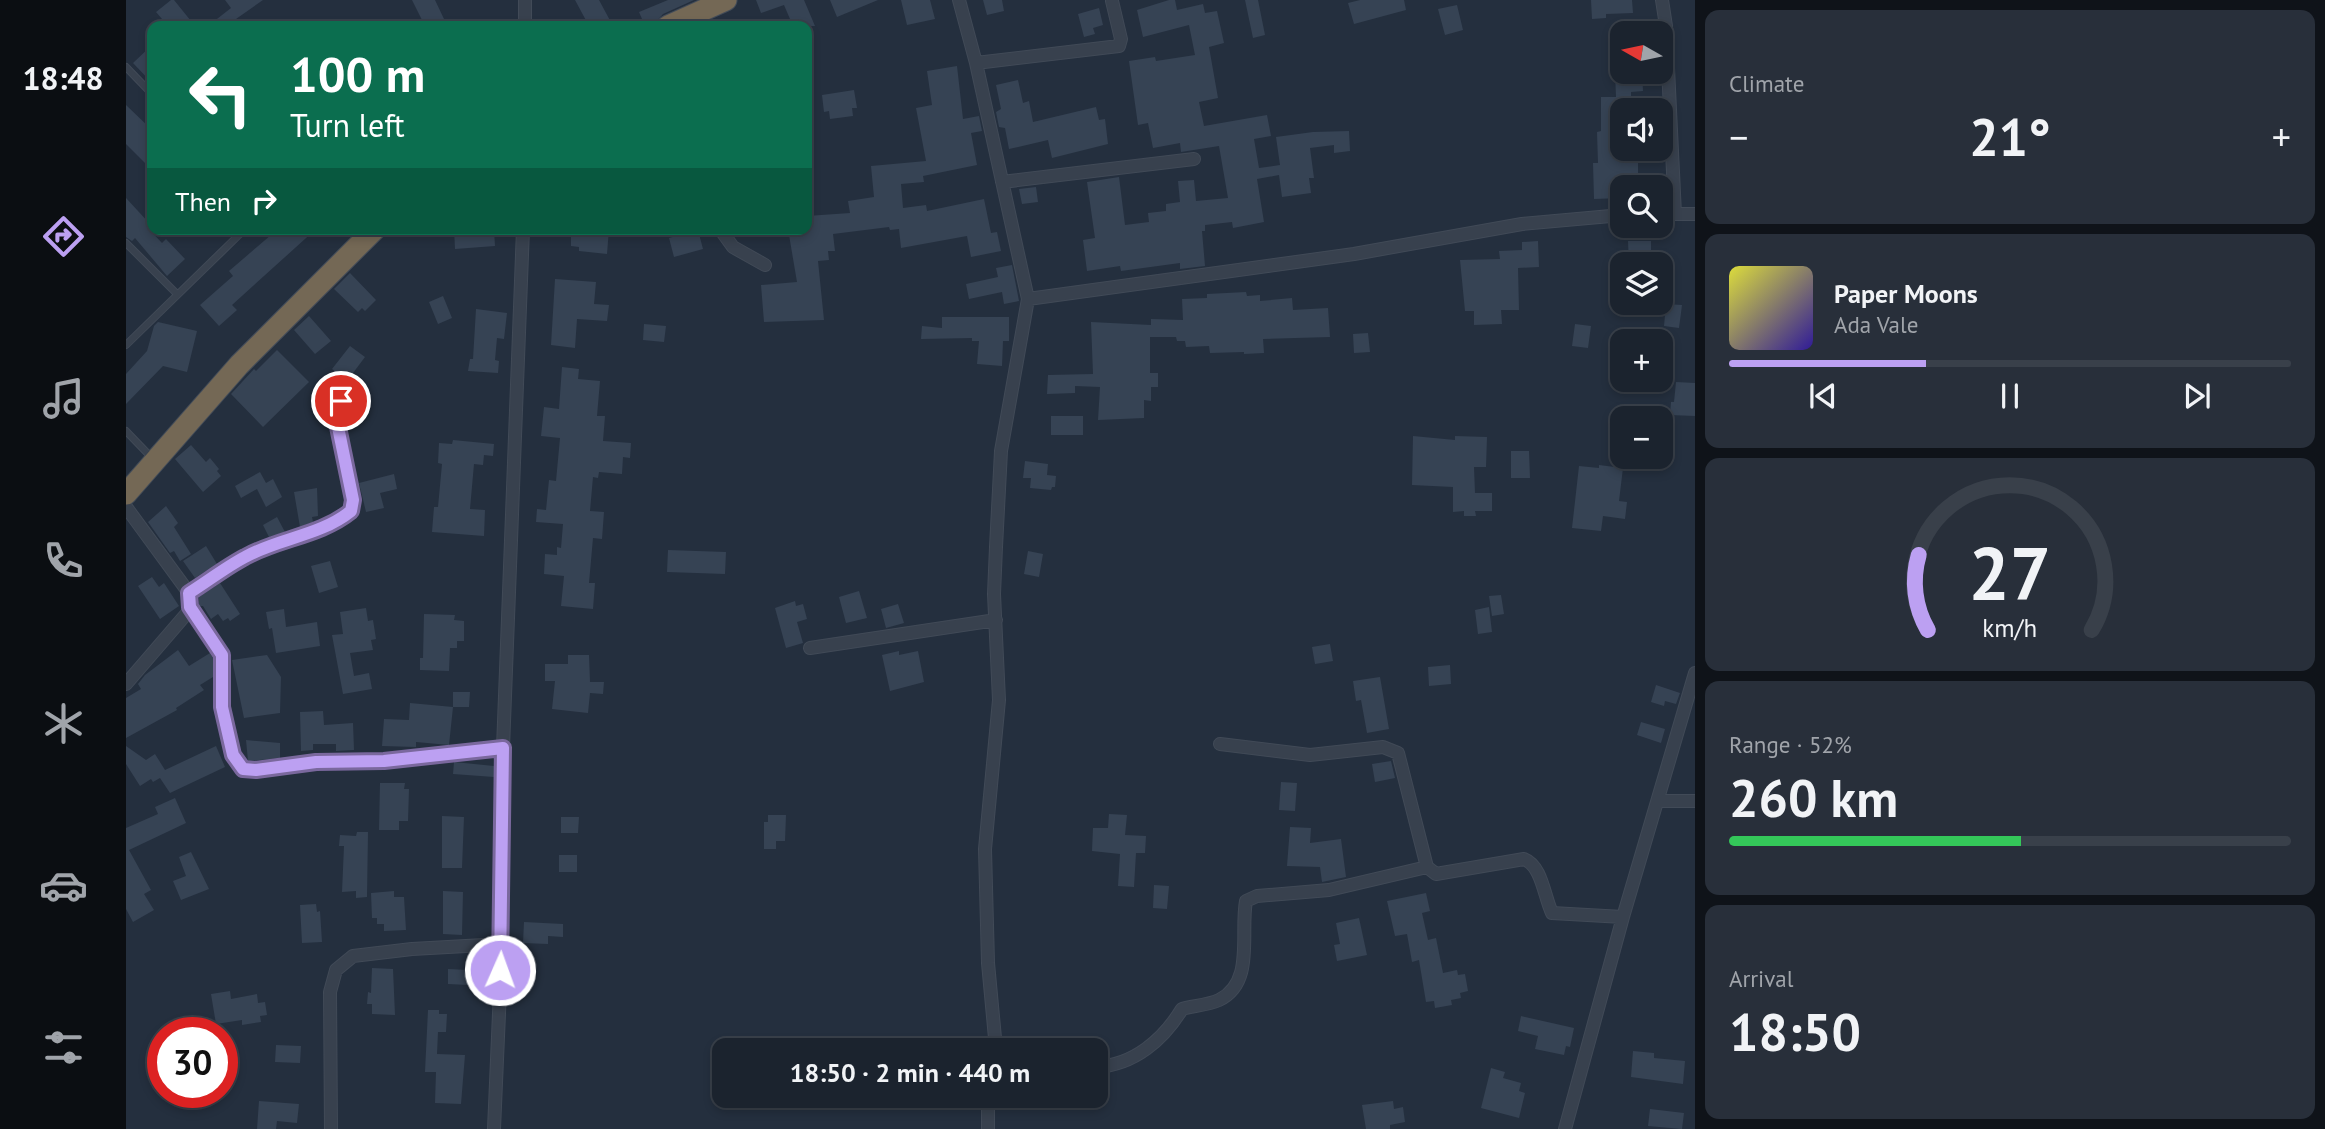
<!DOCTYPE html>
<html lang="en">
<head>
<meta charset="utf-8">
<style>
  body { margin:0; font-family:"PT Sans",sans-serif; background:#282f3a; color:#f1f3f6; height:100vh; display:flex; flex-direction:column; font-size:26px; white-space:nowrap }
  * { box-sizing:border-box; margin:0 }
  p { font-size:23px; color:#a0a4aa }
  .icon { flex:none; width:38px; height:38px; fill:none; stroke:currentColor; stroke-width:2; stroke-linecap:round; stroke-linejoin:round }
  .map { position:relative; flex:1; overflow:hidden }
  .sheet { display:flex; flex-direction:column; gap:10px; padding:10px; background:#0f1319; width:630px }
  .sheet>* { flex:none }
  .hud { position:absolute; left:21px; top:21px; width:665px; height:214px; border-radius:14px; box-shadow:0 4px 10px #0003,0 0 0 2px #39404a; background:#0b6e4f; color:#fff; overflow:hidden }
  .needle { width:46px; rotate:279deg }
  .controls { position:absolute; left:1484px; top:21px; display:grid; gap:14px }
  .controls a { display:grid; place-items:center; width:63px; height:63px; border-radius:14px; background:#1b232e; box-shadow:0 4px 10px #0003,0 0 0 2px #39404a; font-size:35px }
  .speed { position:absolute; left:21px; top:1017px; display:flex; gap:14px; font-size:35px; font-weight:700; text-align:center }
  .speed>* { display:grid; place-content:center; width:91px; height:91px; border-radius:50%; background:#1b232e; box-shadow:0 4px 10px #0003,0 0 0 2px #39404a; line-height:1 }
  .speed .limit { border:10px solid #d22; background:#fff; color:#111 }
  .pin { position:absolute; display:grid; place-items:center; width:60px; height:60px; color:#fff; margin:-30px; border:4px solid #fff; border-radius:50%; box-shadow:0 2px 7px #0007 }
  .me { position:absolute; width:77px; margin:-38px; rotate:2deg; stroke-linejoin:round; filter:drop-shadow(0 0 5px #0008) }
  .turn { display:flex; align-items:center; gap:24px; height:147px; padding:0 28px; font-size:32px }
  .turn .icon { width:91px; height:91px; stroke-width:2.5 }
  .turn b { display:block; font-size:49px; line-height:60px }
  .then { display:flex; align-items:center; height:66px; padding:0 28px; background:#0003; gap:14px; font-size:26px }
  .big { font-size:52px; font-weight:700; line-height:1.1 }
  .sheet .card { flex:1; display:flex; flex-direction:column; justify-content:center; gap:10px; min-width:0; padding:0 24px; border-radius:14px; background:#282f3a }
  .sheet .dial { align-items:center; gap:0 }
  .dial svg { height:182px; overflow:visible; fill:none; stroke:#39404a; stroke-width:7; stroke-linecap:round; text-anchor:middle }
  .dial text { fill:#f1f3f6; stroke:none }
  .song { display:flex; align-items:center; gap:21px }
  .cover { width:84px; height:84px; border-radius:10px; background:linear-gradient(135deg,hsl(60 70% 55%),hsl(250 70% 35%)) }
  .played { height:7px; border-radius:4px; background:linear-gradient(90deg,#bca0f2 35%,#39404a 35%) }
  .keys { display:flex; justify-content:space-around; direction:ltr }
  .heat { display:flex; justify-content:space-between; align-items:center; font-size:38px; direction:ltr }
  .charge { height:10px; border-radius:5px; background:linear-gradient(90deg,#34c759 52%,#39404a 0) }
  .trip { position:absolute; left:586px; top:1038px; width:396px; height:70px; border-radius:14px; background:#1b232e; box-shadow:0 4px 10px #0003,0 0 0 2px #39404a; font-weight:700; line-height:70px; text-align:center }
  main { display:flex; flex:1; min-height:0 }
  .menu { display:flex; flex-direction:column; width:126px; justify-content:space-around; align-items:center; background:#0b0e12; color:#a0a4aa }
  .menu .icon { width:49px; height:49px }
  .menu .selected { color:#bca0f2 }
  .menu b { font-size:32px; color:#f1f3f6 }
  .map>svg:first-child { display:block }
  .building { fill:#364354 }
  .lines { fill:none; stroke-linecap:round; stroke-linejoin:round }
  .lane-casing { stroke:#414a57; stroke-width:8 }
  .street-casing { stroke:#414a57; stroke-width:14 }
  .highway-casing { stroke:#434c59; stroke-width:23 }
  .lane { stroke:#38414e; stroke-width:6 }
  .street { stroke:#38414e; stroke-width:12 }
  .highway { stroke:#746855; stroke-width:21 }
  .route-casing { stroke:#7a689d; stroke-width:18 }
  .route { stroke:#bca0f2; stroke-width:12 }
</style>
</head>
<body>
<main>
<nav class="menu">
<b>18:48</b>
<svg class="icon selected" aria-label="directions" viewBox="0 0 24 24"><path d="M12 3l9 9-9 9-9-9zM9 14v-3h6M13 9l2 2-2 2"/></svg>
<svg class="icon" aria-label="music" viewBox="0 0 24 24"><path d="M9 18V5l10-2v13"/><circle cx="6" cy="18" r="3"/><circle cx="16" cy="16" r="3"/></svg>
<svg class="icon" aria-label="phone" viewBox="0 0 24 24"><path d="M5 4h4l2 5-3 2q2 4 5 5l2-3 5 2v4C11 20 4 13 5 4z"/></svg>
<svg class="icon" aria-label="climate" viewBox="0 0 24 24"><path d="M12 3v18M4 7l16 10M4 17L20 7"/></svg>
<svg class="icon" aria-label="car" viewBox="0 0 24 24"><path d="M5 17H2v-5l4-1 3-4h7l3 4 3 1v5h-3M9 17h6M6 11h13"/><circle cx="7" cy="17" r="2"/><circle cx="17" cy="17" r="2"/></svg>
<svg class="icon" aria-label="filters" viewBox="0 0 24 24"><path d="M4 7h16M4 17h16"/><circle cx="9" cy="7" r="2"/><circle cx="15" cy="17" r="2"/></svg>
</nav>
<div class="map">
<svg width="1569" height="1129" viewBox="0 0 1569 1129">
  <rect width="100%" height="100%" fill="#242f3e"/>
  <path class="building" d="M45,0H48L69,26H42L30,12Z
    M99,0H137L100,26H82L105,8Z
    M286,0H309L318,19L299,26Z
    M449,0H473L487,26H463Z
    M542,0H568L537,14L529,23L519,26L513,12Z
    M630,0H678L689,26H667L658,5L635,13Z
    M704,0H752L711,17Z
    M775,0H804L809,19L781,25Z
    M857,0H876L878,11L861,15Z
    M1043,0H1049L1051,10L1077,4L1079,13L1091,11L1098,43L1083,47L1092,98L1073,102L1078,126L1141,115L1145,136L1128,139L1133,168L1154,165L1150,137L1187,132L1223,131L1224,151L1208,153V145L1184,148L1188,178H1183L1185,193L1156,197L1153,175L1131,179L1138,222L1107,228L1106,222L1079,225V231H1076L1079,266L1054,269V263L995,271L994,266L961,271L957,240L969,238L961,182L993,177L999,225L1023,222L1022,213L1040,211V204L1054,202L1052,181L1068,180L1070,201L1102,198L1093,146L1055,152L1054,143L1027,148L1022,123L1012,125L1003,61L1029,57L1030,61L1069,55L1063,25L1017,37L1011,10Z
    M1119,0H1132L1139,35L1127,38Z
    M1234,0H1278L1280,10L1228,24L1222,3Z
    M1465,0H1506L1507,13L1480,14V18L1466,19Z
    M1331,5L1337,30L1319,35L1312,9Z
    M973,8L977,25L967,28L969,34L958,37L952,14Z
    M26,45V83L7,63Z
    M831,66L837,119L853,116L856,131L845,133L851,165L797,176L798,182L775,184L777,208L800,205L801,211L858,199L865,233L871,232L875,251L845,257L841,236L775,248L773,229L764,230L763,227L707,234L709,251H702L703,260L692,261L698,320L638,322L635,285L671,282L662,229H681V216L724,213L722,201L748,197L745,166L800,161L790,108L806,105L801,71Z
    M1489,72H1516L1517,91L1505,92V110H1489L1490,150H1512V173H1518L1519,186L1496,187V198L1468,199L1467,163H1472L1471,132L1475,131V97H1490Z
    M892,80L897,103L903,101L907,122L970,107L973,120L979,119L982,144L926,158L922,140L883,149L879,128L873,127L870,112L875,109L870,85Z
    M728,90L731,108H726L727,116L704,119L703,111L698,112L696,95Z
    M0,105L26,130V170L0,144Z
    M910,187L912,202L896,204L893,189Z
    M0,198L24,224L21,227L36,243L40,239L59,259L41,276L9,238L6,241L0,237Z
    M152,229H190L106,305L111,310L93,326L74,305L107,276L103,271Z
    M328,229H343V232L368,230L369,246L329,249Z
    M455,229H483L481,254L453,251V247L445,246V234L454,235Z
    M572,230L577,249L548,257L543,238Z
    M1412,241L1413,267L1392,268L1393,310H1375L1376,324L1348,325V311H1339L1334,260L1374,259L1373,251L1396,250V242Z
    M1502,241H1525V264H1503Z
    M886,265L893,301L878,304L876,292L843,299L840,284L872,277L870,268Z
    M224,273L250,300L239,311L236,308L232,312L208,289Z
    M429,279L470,282L468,304L483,305L481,321L451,319L449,348L425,345Z
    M1120,292L1121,296L1134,295V301L1166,298L1167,310L1202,308L1204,337L1137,339L1138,353L1118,354V352L1084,353L1083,346L1060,347L1059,341H1051L1050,337H1024V373H1032V387H1025V401L1018,400V418L972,420L974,387L949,386V393L921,394L922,375L967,374L965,322L1025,325V319L1057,320L1056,299L1081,298V294Z
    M317,296L326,318L312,324L303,302Z
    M1540,304L1556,305L1553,328L1538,326Z
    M350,309L381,313L378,339L371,338L369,360L373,361L372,373L342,371L344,359H347Z
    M183,316L205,341L189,354L168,330Z
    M816,317H883V341H877L876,366L851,364L853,341H846V338L795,339L796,326L816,328Z
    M32,322L71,331L61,372L37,366L0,404V374L21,351L28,326Z
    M518,324L540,326L538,342L517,340Z
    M1449,324L1465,326L1462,348L1446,346Z
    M1242,333L1244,352L1228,353L1227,334Z
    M224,346L239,357L221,381L206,369Z
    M151,350L183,382L137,427L105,394L128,369L130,371Z
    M436,367L453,369L452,379L474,381L471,416H479L477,441L505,443L504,458L497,457L496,474L473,472L472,478L467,477L464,511L478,512L476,539L467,538L463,583H469L467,609L435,606L438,576L418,574L419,554L431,555V547L435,548L437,524L410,522L411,509L420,510L423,480L430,481L434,438L415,436L418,407L433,409Z
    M1550,382L1569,383V416L1544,415L1545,402H1548Z
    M925,416H957V435H925Z
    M1287,436L1329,440V436L1361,437L1360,467H1348L1349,493H1366V511H1349L1350,516H1338V511L1327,512V487L1286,485Z
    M327,440L368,444L367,456L358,455L357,465L348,464L344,509L359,510L358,536L306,532L308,507H312L316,464L312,463L313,443L326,444Z
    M65,445L80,462L84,458L93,469L91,471L95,476L77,492L49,459Z
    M1385,451H1403L1404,478H1385Z
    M899,461L922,464L921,475L930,476L929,487H926L925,490L904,488L905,478H897Z
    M1473,465L1497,468L1493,501L1501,502L1499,519L1477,516L1475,531L1446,528L1453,466L1473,468Z
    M134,472L140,483L147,479L156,497L140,507L131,489L115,498L109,486Z
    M268,474L271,489L254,493L258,508L240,512L233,483Z
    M191,488L192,516L186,517L187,522L174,527L168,492Z
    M40,506L52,523L48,527L65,554L54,561L48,551L44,553L22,522Z
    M151,517L159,532L143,537L137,525Z
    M80,546L91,564L69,578L57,561Z
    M542,550L600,552L599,574L541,572Z
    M902,551L917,554L913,577L898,574Z
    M204,561L212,587L193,593L185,566Z
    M26,577L33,587L38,583L53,606L34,619L12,586Z
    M94,583L114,614L104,621L102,618L97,621L92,614L85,619L77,606H73V597Z
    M733,591L741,618L720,623L713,597Z
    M1375,595L1378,614L1366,616L1363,596Z
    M669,601L670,606L677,604L681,619L671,622L677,643L660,648L649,608Z
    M772,604L778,623L760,628L755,609Z
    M1363,607L1366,632L1352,634L1349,610Z
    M240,608L242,621L247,620L250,639L245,640L247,650L224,653L228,676L243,673L246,689L217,694L206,635L217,634L214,612Z
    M158,609L160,627L191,622L194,646L150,653L146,628L143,629L140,612Z
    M298,614L329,615L328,620L338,621V641H331V648H324L323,671L294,670V658H297Z
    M1204,644L1207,661L1189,664L1186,647Z
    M52,650L63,666L84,653L87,658V677L74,685L78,690L50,708L51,710L0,738V698L15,689L12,684L19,675Z
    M773,651V655L792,651L798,682L764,691L756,655Z
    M141,655L155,677L154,713L118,718L106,660Z
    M442,655H463L464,682H478L477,694L464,693L462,713L426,709L429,681H419V664H442Z
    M1324,665L1325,684L1303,686L1302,667Z
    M1254,677L1263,729L1241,733L1235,700L1230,701L1227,681Z
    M1530,685L1554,693L1550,704L1539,701L1538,706L1525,702Z
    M327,692H344L343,707H327Z
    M284,703L327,707L323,745L290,742V747L256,746L258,719L283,720Z
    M197,711L198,725L227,723L228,750L210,751V744H187V750L175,751L174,712Z
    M1515,722L1539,729L1535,743L1511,735Z
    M120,740L154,743V758L122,761Z
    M0,746L20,760L29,754L39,770L90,746L99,767L44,793L34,778L27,782L25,779L14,786L0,764Z
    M1265,761L1269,778L1249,782L1246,764Z
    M328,762L368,766V777L327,774Z
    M1155,782L1171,783L1169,811L1153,810Z
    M254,783H279L278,789H283L282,821H273V830H253Z
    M49,798L60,823L3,850L25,890L18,894L28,910L7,922L0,909V828L32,814L29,807Z
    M983,814L1001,815L999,835L1020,836L1019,853H1010L1008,887L992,886L994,854L966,851L967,828H982Z
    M642,815H660L659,841H650V849H638V822H642Z
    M316,816L338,817L336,868H316Z
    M435,817H453L452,833H435Z
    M1164,827L1185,828L1184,843L1215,839L1220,877L1196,882L1194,867L1161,866Z
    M231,832H242L241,897L230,898V891L216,892L218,846H213L214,835L230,836Z
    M65,852L83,889L55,900L47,881L60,876L53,857Z
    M433,855H451V872H433Z
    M1028,885L1043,886L1041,909L1027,908Z
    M268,891V897H278L280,930L258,931V924H251V918H246L245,893Z
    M317,891L337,892L336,935L317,934Z
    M1300,893L1304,911L1296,913L1302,940L1310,938L1317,973L1331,970L1332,975L1339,974L1342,991L1334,993L1335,998L1325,1000L1326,1005L1309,1008L1308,1001L1300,1002L1293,960L1286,962L1281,934L1269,936L1261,901Z
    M190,904L191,912L194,911L196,942L176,943L174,905Z
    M1233,918L1241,955L1211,961L1208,945L1214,944L1210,923Z
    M398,922L437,924V937L422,936V944L397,943Z
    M246,968L267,969L269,1015L246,1014V1004H241L242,992L245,993Z
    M322,969L342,970V985L322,984Z
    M104,991L105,999L131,994L132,1003L139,1002L141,1015L134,1016L135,1022L116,1025V1020L90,1024L85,994Z
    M302,1010H313V1014H321L320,1032H312L311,1054L339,1055L335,1104L309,1103L310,1072H299Z
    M1395,1016L1448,1028L1444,1047L1440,1046L1438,1055L1409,1049L1412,1036L1392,1031Z
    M150,1045L175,1046L174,1063L149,1062Z
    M1507,1051L1528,1053V1058L1559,1061L1557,1084L1505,1077Z
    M1365,1068L1379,1072L1377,1078L1395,1083L1393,1091L1399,1093L1393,1118L1355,1108Z
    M133,1101L173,1104L171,1123L151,1121L150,1129H131Z
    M1267,1101L1268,1109L1277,1107L1279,1122L1264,1125V1129H1240L1236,1105Z
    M1524,1109L1558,1113L1556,1129L1522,1126Z"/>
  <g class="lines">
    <g class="lane-casing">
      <path id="lane" d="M0,67L26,94
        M0,243L50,293
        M0,345L119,229
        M0,431L26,458"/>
    </g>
    <g class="street-casing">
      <path id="street" d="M833,0L850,63L902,299L1228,254L1396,224L1496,215
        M1536,0L1540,26L1549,214
        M399,26V0
        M850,63L993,46L995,39L986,1
        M876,182L1068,159
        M1535,214H1569
        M594,229L607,247L639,265
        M0,507L63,593L65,603L62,612L0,684
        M63,593C81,581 100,567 119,557C153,538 194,536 225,511L227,500L212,427L214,401
        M63,607L96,655V707L107,755L117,769L130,770L190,762L258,761L377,748
        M684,648L870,620
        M1094,744L1184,755L1257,747L1272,753L1301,867L1310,874L1398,859C1416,866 1418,896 1426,913L1497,917
        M1532,801H1569
        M867,1050L869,1038L862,963L859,849L873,700L868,594L870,547L875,451L902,299
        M970,1067C1008,1065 1037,1040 1056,1009C1067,1006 1082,1005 1093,1000C1129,983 1114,933 1120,901L1131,896L1203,890L1301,867
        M205,1129L204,992L210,970L227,956L286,949L376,944
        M368,1129L376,944L377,748L397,229
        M862,1129V1096
        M1439,1129L1497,917L1569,673"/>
    </g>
    <g class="highway-casing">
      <path id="highway" d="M542,26L600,0
        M0,494L113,365L249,229"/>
    </g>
    <use href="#lane" class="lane"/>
    <use href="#street" class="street"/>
    <use href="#highway" class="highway"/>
  </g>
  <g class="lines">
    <g class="route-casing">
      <path id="route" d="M215,401L212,427L227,500L225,511C194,536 153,538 119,557C100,567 82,581 63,593L64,607L96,655V707L107,755L117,769L130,770L190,762L258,761L377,748L374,970"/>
    </g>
    <use href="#route" class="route"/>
  </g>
</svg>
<div class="controls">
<a><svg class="needle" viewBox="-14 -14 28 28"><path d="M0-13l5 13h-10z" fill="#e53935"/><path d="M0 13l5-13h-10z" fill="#a0a4aa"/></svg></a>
<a><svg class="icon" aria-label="sound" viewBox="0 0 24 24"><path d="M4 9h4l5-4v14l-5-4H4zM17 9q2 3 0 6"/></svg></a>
<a><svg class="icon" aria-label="search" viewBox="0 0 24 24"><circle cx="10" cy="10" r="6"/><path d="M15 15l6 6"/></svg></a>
<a><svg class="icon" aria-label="layers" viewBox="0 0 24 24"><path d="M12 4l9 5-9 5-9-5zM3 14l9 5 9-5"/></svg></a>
<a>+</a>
<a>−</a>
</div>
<div class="speed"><div class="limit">30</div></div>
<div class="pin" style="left:215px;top:401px;background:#d93025"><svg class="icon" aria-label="arrive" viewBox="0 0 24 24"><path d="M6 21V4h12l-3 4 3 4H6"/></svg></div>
<svg class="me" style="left:374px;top:970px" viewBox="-20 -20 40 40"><circle r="17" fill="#bca0f2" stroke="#fff" stroke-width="3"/><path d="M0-11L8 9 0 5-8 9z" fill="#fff"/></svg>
<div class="trip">18:50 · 2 min · 440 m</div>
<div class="hud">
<div class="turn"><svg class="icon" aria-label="left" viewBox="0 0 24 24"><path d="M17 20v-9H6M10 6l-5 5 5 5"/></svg><div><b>100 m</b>Turn left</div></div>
<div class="then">Then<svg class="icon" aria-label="right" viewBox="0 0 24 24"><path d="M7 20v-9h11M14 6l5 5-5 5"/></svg></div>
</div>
</div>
<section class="sheet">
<div class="card"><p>Climate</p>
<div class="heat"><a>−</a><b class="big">21°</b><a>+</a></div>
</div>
<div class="card">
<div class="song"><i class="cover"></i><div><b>Paper Moons</b><p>Ada Vale</p></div></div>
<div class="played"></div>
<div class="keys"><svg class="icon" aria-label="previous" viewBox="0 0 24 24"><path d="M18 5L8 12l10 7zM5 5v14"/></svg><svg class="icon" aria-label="pause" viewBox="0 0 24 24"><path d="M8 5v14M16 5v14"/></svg><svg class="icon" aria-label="next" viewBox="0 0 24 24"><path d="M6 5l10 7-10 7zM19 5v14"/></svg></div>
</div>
<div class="card dial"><svg viewBox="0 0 100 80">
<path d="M14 69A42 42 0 1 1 86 69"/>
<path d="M14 69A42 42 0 0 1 10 36" stroke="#bca0f2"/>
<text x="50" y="56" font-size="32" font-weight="700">27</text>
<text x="50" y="72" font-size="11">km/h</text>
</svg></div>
<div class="card"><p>Range · 52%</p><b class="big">260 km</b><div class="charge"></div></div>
<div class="card"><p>Arrival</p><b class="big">18:50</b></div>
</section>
</main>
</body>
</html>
